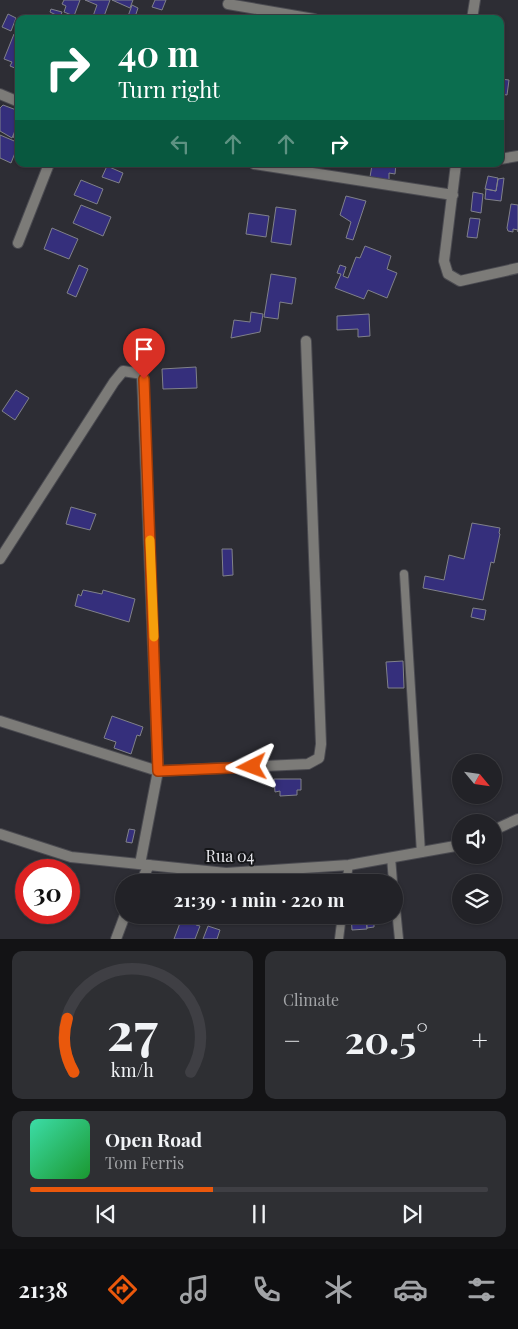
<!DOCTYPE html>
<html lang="en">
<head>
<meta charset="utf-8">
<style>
  body { margin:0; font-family:"Playfair Display",serif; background:#2e2f33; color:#f1f3f6; height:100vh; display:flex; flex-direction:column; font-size:19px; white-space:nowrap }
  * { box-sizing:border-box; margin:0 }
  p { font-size:16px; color:#a2a4a7 }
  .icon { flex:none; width:28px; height:28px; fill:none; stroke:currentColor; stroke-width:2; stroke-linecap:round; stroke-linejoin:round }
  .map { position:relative; height:939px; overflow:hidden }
  .details { display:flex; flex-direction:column; gap:12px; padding:12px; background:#131315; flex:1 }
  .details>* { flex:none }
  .banner { position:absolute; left:15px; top:15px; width:489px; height:152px; border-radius:10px; box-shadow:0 1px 4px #0004,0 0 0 1px #3f3f44; background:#0b6e4f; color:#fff; overflow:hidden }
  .needle { width:32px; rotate:119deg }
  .buttons { position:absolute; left:452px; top:754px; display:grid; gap:10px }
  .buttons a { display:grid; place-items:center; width:50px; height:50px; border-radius:50%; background:#222227; box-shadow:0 1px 4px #0004,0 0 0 1px #3f3f44; font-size:25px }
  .speed { position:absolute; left:15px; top:859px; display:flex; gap:10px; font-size:25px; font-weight:700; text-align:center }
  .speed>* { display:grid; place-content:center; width:65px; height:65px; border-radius:50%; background:#222227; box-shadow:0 1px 4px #0004,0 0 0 1px #3f3f44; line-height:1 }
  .speed .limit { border:8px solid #d22; background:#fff; color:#111 }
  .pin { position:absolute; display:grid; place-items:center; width:42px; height:42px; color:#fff; margin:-51px -21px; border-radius:50% 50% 50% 0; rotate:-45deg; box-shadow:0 0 5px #0007 }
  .pin .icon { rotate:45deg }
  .me { position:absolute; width:55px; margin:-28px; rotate:267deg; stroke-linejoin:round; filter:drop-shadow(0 0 4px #0008) }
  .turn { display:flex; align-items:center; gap:18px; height:105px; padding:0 20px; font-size:22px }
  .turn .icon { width:65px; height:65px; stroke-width:2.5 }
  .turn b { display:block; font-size:35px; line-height:42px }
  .lanes { display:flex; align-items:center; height:48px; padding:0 20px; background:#0003; justify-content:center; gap:25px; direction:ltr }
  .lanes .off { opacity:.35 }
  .big { font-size:38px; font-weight:700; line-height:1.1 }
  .details .widget { flex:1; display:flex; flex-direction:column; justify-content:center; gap:8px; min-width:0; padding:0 18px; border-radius:10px; background:#2e2f33 }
  .details .dial { align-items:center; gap:0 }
  .dial svg { height:130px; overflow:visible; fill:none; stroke:#3f3f44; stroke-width:7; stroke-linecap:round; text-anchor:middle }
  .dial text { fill:#f1f3f6; stroke:none }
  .song { display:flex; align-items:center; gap:15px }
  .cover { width:60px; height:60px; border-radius:8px; background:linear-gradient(135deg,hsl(160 70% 55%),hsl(130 70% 35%)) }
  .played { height:5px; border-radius:2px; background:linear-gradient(90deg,#ea580c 40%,#3f3f44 40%) }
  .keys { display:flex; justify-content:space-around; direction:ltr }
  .heat { display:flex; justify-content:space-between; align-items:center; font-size:28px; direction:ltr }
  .details .tiles { flex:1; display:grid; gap:12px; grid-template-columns:1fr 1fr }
  .widget:last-child { grid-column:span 2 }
  .trip { position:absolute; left:115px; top:874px; width:288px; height:50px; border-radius:25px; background:#222227; box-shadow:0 1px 4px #0004,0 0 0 1px #3f3f44; font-weight:700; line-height:50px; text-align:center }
  .dock { display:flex; height:80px; justify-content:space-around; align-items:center; background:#0e0e10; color:#a2a4a7 }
  .dock .icon { width:35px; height:35px }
  .dock .selected { color:#ea580c }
  .dock b { font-size:22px; color:#f1f3f6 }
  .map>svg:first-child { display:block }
  .building { fill:#352f7c; stroke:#808189 }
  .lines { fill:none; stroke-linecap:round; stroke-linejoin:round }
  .service-casing { stroke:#4b4b51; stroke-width:10 }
  .minor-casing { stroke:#4b4b51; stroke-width:12 }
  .tertiary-casing { stroke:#4b4b51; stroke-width:12 }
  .service { stroke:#7c7b78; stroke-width:8 }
  .minor { stroke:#7c7b78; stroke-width:10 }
  .tertiary { stroke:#7c7b78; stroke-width:10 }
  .route-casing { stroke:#983908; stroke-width:12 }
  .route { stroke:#ea580c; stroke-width:9 }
  .slow { stroke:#f59e0b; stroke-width:9 }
  .labels { text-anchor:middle; stroke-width:4; stroke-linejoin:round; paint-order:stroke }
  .street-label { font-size:16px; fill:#e6e6eb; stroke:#151619 }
</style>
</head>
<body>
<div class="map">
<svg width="518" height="939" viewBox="0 0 518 939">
  <rect width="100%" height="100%" fill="#2d2d34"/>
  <path class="building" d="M64,0H80L74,16L64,12L66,6L62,4Z
    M85,0H110L103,19H92L97,5Z
    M112,0H133L130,8Z
    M155,0H166L162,10L152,7Z
    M132,5L138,8L135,17L141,19H127Z
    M51,9L62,12L60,17L50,12Z
    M8,14L16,18L11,31L2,27Z
    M14,34L19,36L17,69L10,66L12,62L4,59Z
    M500,79L509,80L507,95L500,94Z
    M3,105L19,111V121L12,138L0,131V108Z
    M19,125V140L13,137Z
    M0,135L19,143L11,163L0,158Z
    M376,164H407H396L395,174L389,173V180L370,177L372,165Z
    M107,166L123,173L119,183L102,177Z
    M488,176L498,178L496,191L485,189Z
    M504,178L501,201L485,199L486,189L496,191L498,179Z
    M81,180L103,189L97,204L74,195Z
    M473,192L483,194L481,213L471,211Z
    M346,196L366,201L353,240L346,238L351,222L340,215Z
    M511,204L518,205V232V230L513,229V232L508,231L507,228Z
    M81,205L111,217L103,236L73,223Z
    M276,207L296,210L291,245L271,242Z
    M249,213L269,216L266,237L246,234Z
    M470,218L480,219L477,238L467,237Z
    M52,228L78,239L69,259L44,249Z
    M365,246L391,256L387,269L397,273L387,298L368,290L364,299L335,288L341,274L337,273L340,265L346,267L343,276L348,278L356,257L360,258Z
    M79,265L88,269L76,297L67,293Z
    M271,274L296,278L292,304L280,302L278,319L264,317Z
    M251,312L263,314L260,332L231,338L234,320L250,322Z
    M369,314L370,336L358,337V329L337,330V316Z
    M196,367L197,388L163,389L162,369Z
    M16,390L29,398L15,420L2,411Z
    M71,507L96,514L90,530L66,524Z
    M472,523L500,528L499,533L500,534L494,563L491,562L483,600L423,588L425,576L444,580L449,555L464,559Z
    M222,549H232L233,575L223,576Z
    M83,590L102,594L103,590L135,599L129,622L75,606L78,594L81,596Z
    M473,608L486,610L484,620L471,617Z
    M403,661L404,688H388L386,662Z
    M112,716L143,727L140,736L137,735L131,754L114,748L116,742L104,738Z
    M274,779H301V790H297V795L280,796V791L275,792Z
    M129,829L135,830L132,843L126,842Z
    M183,915L199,918L196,925L200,926L195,939H174Z
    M351,915H366L367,929L352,930Z
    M366,915H374V927L367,928Z
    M208,926L220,930L217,939H203Z"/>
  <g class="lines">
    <g class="service-casing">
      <path id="service" d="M404,574L421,853
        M391,857L393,882
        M346,882L349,865
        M394,889L399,939
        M339,939L342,915"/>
    </g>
    <g class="minor-casing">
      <path id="minor" d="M228,4L314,19
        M472,19L475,0
        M0,94L19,102
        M500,159L518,156
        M254,164L453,195
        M456,164L444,261L448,274L460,281L518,268
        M18,243L49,164
        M0,559L114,382L123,371L142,374L158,771L140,864
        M0,721L158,771L308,764L319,758L321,744L306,341
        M141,882L149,865
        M116,939L125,915"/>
    </g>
    <g class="tertiary-casing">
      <path id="tertiary" d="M494,830L518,819
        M0,834L71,857L226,873L349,865L461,845"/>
    </g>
    <use href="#service" class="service"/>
    <use href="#minor" class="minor"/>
    <use href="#tertiary" class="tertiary"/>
  </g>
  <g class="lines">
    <g class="route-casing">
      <path id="route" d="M144,379L158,771L252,767"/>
    </g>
    <use href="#route" class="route"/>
    <path class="slow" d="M150,540L154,637"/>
  </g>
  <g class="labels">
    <g class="street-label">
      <text x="230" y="862">Rua 04</text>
    </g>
  </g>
</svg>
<div class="buttons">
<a><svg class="needle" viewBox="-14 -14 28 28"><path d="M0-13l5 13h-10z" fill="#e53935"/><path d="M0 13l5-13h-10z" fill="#a2a4a7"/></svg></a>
<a><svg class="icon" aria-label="sound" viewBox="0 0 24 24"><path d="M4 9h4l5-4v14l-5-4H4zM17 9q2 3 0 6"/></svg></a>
<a><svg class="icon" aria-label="layers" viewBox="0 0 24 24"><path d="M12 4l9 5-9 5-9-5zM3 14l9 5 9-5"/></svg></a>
</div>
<div class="speed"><div class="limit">30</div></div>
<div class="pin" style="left:144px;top:379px;background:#d93025"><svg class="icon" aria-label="arrive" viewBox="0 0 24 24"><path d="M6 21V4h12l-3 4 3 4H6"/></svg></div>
<svg class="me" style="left:252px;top:767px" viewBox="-20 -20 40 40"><path d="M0-17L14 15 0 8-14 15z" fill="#ea580c" stroke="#fff" stroke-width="4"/></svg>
<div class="trip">21:39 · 1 min · 220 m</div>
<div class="banner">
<div class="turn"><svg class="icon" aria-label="right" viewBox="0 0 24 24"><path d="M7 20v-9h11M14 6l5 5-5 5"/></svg><div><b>40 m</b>Turn right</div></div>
<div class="lanes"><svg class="icon off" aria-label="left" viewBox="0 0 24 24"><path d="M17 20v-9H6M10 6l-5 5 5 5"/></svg><svg class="icon off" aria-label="ahead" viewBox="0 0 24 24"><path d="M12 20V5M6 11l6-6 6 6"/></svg><svg class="icon off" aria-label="ahead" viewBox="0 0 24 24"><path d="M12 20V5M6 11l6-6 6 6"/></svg><svg class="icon" aria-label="right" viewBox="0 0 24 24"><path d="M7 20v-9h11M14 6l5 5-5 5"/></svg></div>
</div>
</div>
<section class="details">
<div class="tiles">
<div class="widget dial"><svg viewBox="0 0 100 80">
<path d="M14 69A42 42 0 1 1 86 69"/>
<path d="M14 69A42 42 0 0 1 10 36" stroke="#ea580c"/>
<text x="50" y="56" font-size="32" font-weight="700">27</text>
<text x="50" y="72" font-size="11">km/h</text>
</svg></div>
<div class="widget"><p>Climate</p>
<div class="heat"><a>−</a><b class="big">20.5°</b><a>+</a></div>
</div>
<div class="widget">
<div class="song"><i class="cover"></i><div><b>Open Road</b><p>Tom Ferris</p></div></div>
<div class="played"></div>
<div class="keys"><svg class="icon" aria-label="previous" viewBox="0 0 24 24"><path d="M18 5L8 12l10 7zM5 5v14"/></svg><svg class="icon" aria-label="pause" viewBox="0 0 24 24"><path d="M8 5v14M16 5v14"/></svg><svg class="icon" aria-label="next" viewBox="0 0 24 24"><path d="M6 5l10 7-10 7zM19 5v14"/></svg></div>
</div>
</div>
</section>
<nav class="dock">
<b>21:38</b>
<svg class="icon selected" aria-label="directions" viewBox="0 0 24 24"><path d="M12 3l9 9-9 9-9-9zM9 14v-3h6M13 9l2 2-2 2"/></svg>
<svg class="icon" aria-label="music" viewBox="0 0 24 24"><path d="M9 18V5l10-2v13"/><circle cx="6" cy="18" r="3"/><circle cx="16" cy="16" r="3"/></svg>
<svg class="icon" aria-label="phone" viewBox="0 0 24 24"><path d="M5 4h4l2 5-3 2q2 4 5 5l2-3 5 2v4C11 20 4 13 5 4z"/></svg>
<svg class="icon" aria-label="climate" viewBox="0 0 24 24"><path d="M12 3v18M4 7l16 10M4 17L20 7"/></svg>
<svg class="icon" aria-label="car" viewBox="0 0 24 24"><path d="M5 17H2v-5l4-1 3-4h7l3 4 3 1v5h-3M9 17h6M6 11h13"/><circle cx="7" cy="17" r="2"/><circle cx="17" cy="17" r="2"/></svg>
<svg class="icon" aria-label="filters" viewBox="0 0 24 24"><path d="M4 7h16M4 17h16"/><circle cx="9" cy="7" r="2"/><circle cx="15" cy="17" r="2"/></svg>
</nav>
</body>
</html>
